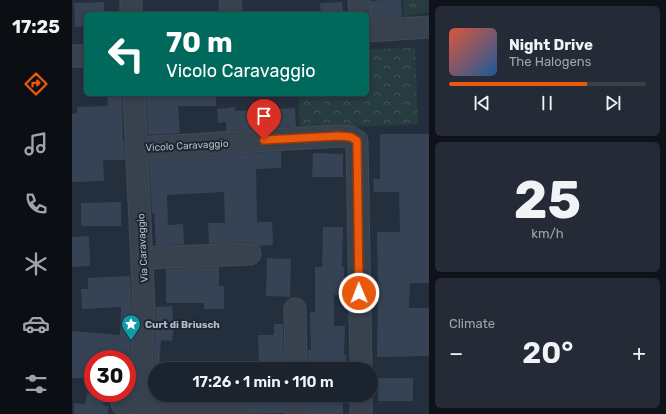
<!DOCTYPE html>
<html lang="en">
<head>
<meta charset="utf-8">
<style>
  body { margin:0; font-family:Rubik,sans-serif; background:#242b36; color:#f1f3f6; height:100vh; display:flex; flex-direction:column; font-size:15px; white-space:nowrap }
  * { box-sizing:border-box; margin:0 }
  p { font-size:13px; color:#a0a4aa }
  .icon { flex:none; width:22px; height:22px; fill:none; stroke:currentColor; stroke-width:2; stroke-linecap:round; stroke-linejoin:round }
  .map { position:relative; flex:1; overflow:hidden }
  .details { display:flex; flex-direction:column; gap:6px; padding:6px; background:#0f1319; width:237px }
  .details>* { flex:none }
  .guide { position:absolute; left:12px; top:12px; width:285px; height:84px; border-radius:6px; box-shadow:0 2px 6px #0003,0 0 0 1px #39404a; background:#00695c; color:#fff; overflow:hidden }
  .speed { position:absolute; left:12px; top:350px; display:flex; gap:8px; font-size:20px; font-weight:700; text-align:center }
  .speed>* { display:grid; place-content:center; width:52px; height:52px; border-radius:50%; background:#1b232e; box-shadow:0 2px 6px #0003,0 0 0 1px #39404a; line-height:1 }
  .speed .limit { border:6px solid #d22; background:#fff; color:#111 }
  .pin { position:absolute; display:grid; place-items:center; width:34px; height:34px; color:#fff; margin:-41px -17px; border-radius:50% 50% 50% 0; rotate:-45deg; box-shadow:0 0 4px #0007 }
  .pin .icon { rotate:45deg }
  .me { position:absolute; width:44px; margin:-22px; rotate:359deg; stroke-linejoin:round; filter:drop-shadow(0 0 3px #0008) }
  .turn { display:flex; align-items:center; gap:14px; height:84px; padding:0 16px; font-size:18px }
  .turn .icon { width:52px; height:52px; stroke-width:2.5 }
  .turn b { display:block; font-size:28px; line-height:34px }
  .big { font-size:30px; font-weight:600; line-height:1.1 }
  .details .card { flex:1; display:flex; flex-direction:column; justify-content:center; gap:6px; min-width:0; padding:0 14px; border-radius:6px; background:#242b36 }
  .details .dial { align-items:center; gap:0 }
  .dial b { font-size:52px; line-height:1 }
  .song { display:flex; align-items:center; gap:12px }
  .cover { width:48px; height:48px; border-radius:6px; background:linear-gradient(135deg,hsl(10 70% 55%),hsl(210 70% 35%)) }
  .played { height:4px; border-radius:2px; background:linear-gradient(90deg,#ea580c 70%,#39404a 70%) }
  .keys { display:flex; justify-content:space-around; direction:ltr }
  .heat { display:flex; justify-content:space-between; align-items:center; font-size:22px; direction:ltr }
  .trip { position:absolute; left:76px; top:362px; width:230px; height:40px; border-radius:20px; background:#1b232e; box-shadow:0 2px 6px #0003,0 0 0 1px #39404a; font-weight:600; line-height:40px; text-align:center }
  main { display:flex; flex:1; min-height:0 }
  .tabs { display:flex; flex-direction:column; width:72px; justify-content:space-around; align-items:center; background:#0b0e12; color:#a0a4aa }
  .tabs .icon { width:28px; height:28px }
  .tabs .current { color:#ea580c }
  .tabs b { font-size:18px; color:#f1f3f6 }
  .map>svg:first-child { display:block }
  .grass { fill:url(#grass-tufts) }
  .forest { fill:url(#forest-crowns) }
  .building { fill:#364354 }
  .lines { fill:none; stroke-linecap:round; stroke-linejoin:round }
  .minor-casing { stroke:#414a57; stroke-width:23 }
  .minor { stroke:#38414e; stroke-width:21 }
  .route-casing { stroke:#983908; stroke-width:10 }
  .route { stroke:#ea580c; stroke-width:7 }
  .labels { text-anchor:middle; stroke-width:4; stroke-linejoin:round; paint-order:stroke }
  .street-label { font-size:10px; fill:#b4bcc9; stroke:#1d2633 }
  .poi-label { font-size:10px; font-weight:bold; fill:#b4bcc9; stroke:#1d2633; text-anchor:start }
</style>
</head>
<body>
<main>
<nav class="tabs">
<b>17:25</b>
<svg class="icon current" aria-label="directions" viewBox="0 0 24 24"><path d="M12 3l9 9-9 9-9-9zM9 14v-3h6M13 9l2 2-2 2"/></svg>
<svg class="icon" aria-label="music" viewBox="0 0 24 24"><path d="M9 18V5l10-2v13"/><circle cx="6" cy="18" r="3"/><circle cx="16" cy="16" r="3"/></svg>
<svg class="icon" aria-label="phone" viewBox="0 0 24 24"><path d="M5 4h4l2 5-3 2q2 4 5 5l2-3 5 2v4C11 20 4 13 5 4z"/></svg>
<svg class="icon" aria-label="climate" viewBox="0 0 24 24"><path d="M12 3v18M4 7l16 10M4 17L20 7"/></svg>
<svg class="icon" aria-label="car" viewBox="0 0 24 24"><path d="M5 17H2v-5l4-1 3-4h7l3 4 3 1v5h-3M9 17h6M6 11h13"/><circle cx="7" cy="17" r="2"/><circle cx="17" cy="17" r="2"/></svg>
<svg class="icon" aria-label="filters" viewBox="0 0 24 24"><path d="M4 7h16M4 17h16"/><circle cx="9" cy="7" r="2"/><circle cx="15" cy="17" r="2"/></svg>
</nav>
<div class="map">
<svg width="357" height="414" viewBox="0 0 357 414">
  <defs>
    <pattern id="grass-tufts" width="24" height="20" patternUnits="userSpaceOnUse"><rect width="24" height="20" fill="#263c3f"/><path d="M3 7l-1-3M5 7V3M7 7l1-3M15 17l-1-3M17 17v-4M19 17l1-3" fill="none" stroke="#435659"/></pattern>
    <pattern id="forest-crowns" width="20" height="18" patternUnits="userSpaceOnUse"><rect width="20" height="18" fill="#263c3f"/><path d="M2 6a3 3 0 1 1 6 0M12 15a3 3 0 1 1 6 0" fill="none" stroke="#435659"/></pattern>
  </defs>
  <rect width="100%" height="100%" fill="#242f3e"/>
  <path class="grass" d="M331,0H357V12L332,16Z"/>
  <path class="forest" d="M343,48L346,124L228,129L227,94H295V49Z"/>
  <path class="building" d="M310,0H329L330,17L299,19V1Z
    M32,2V14H14V26L3,27L2,3Z
    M270,2L271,14H249L248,3Z
    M35,94H50L51,141H52L53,160H31L32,181L0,182V114L5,113V107L36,106Z
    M74,94H144V106H106L108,133L76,135Z
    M163,107V111L223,108L224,127L154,131V122L146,123L145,109Z
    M308,134H357V283H338L337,308H357V356L305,357L306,294L305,232H328L327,192H302L301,179H308Z
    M209,151V168L184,169L185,222H200L201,245L186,246L183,243L178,242L137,244L136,223H153L152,192L95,195L96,225L111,224L112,244L84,246L82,213H80L77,159Z
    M241,153L271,154V177H240Z
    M49,202V226H9V203Z
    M251,227H271L270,267H272V295H262V326H273L272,355H274V369H236V350H239L238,313L243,312V267H250Z
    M17,236L18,266L0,267V237Z
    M195,258L219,259L218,297L194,296Z
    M147,267V286H152V309H132V303H94V269Z
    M58,276L60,308L57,373L59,386L55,383V359H21V378H0V331L48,335L49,307L10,309L9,289H16V278Z
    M100,306L102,327L100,341L89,340L87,369H83V386L81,372L84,307Z
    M202,324H211L212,361H198V369H187L186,335H202Z
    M306,378H341V401H306Z
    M15,393H32L31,405L37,406L36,414H2V403L13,404Z
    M84,395H90L91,402L86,405Z
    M183,395H212V413L178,414V401H183Z
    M271,395V414H236V396Z"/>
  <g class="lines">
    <g class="minor-casing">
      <path id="minor" d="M158,0L159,14
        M287,0L288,14
        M59,14V0
        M295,31L357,27
        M0,56H14
        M62,94L72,308L69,373L75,414
        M64,148L267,136L279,137L285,141L289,369
        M71,258L178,254
        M223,309L224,369
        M49,393L50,404L73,402
        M224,395V414
        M289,395V414
        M94,414L100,412L167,409L166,395"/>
    </g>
    <use href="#minor" class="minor"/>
  </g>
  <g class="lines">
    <g class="route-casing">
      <path id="route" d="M192,140L267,136L279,137L285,141L287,293"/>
    </g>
    <use href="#route" class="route"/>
  </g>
  <defs>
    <g id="sight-pin" transform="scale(1)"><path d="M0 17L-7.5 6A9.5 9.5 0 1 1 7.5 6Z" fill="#0f9aa8" stroke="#1d2633"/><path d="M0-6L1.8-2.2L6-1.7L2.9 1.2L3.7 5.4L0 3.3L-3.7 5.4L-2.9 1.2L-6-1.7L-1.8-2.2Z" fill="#fff"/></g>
  </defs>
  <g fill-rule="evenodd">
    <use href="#sight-pin" x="59" y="324"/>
  </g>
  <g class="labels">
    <g class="street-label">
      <text transform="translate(115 145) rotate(-3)" y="4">Vicolo Caravaggio</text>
      <text transform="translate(70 248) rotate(-93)" y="4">Via Caravaggio</text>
    </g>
    <g class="poi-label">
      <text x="73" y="328">Curt di Briusch</text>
    </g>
  </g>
</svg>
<div class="speed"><div class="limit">30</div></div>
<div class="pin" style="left:192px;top:140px;background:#d93025"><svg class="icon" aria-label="arrive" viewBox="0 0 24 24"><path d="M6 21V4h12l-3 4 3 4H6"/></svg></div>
<svg class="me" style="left:287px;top:293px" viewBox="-20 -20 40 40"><circle r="17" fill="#ea580c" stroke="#fff" stroke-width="3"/><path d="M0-11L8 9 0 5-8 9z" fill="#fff"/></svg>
<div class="trip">17:26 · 1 min · 110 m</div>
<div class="guide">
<div class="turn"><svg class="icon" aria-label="left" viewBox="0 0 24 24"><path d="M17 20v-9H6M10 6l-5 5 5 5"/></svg><div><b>70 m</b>Vicolo Caravaggio</div></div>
</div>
</div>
<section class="details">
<div class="card">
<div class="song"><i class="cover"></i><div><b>Night Drive</b><p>The Halogens</p></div></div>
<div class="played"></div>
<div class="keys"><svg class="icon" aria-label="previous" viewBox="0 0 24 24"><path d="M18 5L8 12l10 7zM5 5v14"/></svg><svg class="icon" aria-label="pause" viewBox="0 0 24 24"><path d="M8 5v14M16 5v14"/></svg><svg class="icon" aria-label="next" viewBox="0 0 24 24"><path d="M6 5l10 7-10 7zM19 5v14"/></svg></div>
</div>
<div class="card dial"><b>25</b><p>km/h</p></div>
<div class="card"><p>Climate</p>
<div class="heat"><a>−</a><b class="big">20°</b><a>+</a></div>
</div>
</section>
</main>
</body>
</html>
